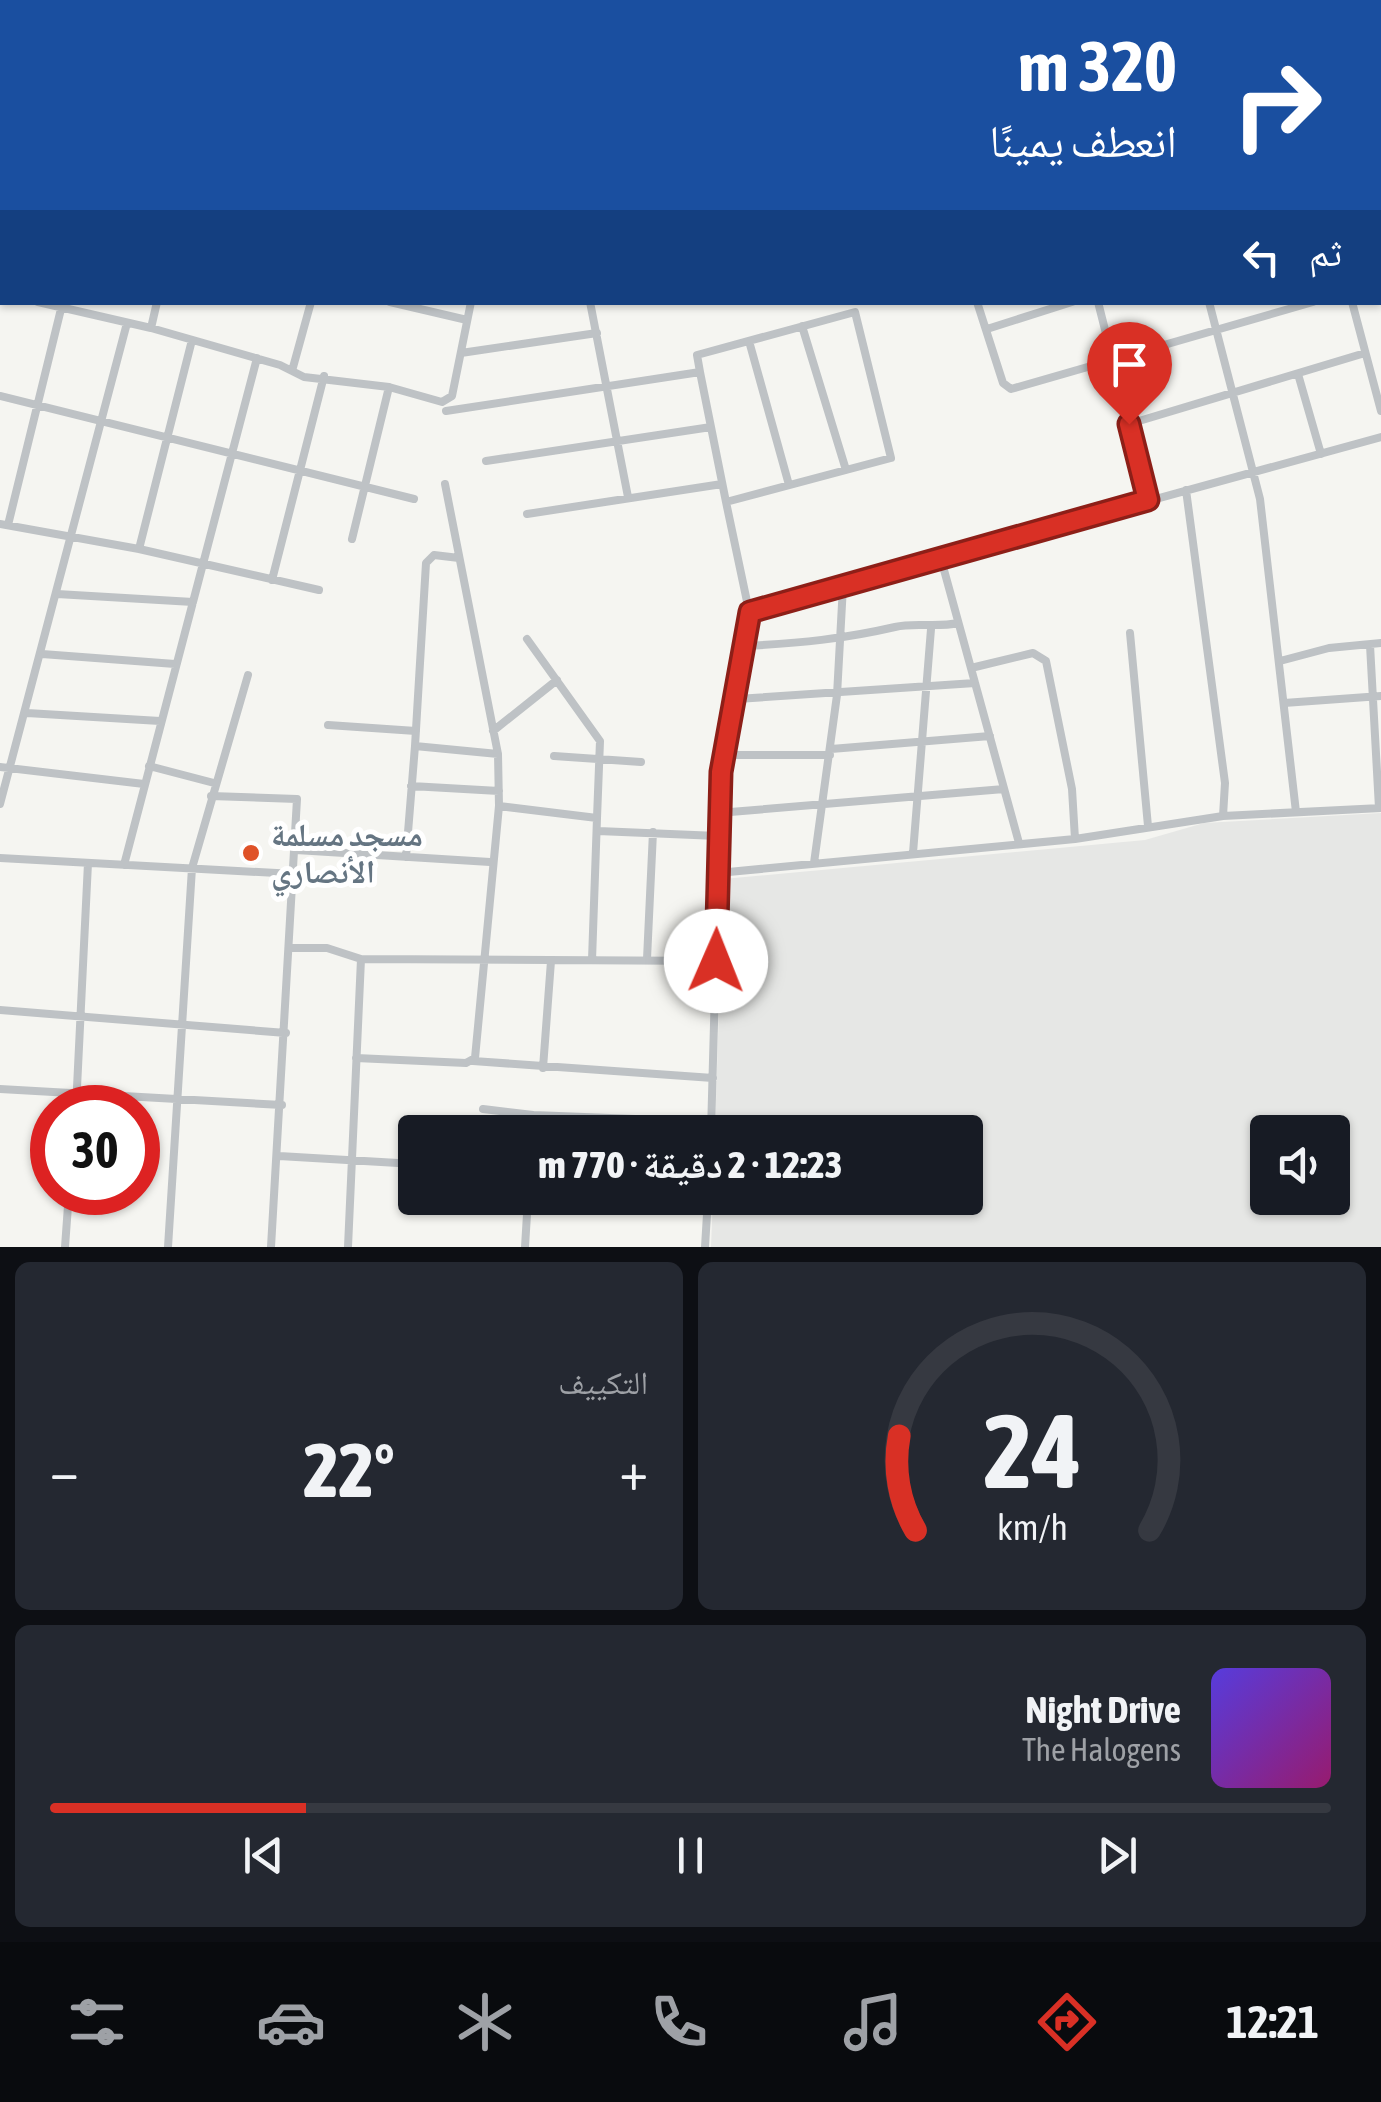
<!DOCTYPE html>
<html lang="ar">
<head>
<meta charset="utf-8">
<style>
  body { margin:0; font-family:"Asap Condensed","Noto Naskh Arabic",sans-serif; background:#242831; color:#f1f3f6; direction:rtl; height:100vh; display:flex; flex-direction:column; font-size:38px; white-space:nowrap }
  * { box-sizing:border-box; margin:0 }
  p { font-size:32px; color:#9ea1a6 }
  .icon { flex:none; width:55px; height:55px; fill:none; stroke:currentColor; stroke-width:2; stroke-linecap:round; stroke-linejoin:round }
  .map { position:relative; height:1247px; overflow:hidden; direction:ltr }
  .side { display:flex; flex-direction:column; gap:15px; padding:15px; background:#0d0f14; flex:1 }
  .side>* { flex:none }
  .hud { position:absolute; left:0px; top:0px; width:1382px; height:305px; box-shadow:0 2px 8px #0004; direction:rtl; background:#1a4fa0; color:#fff; overflow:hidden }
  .buttons { position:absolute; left:1250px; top:1115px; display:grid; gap:20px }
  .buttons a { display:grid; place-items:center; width:100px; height:100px; border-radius:10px; background:#171b24; box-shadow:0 2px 8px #0004; font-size:50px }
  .speed { position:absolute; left:30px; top:1085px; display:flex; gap:20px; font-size:50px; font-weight:700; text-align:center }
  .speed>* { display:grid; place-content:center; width:130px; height:130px; border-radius:50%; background:#171b24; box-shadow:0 2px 8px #0004; line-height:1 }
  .speed .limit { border:15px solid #d22; background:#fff; color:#111 }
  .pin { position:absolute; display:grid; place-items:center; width:85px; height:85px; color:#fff; margin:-102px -42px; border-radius:50% 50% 50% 0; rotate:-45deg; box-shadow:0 0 10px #0007 }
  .pin .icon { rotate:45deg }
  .me { position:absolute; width:110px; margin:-55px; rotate:1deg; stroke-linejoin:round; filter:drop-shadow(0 0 8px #0008) }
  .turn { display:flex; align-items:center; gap:35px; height:210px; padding:0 40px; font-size:45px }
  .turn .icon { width:130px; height:130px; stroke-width:2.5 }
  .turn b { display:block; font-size:70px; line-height:85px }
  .then { display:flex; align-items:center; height:95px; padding:0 40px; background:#0003; gap:20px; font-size:38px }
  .big { font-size:75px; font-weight:800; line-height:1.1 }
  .side .widget { flex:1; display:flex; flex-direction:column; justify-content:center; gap:15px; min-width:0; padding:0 35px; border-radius:15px; background:#242831 }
  .side .dial { align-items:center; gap:0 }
  .dial svg { height:260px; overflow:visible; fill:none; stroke:#363941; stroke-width:7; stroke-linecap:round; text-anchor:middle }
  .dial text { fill:#f1f3f6; stroke:none }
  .song { display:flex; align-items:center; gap:30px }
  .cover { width:120px; height:120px; border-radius:15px; background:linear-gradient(135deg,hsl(250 70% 55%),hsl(320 70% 35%)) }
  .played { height:10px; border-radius:5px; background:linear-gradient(90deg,#d93025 20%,#363941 20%) }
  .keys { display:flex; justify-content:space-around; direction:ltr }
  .heat { display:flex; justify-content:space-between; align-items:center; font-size:55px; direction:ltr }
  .side .tiles { flex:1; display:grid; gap:15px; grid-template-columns:1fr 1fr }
  .widget:last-child { grid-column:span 2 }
  .trip { position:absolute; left:398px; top:1115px; width:585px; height:100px; border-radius:10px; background:#171b24; box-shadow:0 2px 8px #0004; font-weight:800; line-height:100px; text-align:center; direction:rtl }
  .tabs { display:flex; height:160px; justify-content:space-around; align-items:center; background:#090b0e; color:#9ea1a6 }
  .tabs .icon { width:70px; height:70px }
  .tabs .active { color:#d93025 }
  .tabs b { font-size:45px; color:#f1f3f6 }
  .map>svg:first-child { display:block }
  .built { fill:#e6e7e5; fill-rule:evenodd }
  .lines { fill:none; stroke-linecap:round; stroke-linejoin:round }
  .street { stroke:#bec2c5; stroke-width:8 }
  .route-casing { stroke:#8d1f18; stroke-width:25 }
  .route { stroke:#d93025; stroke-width:18 }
  .poi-dot { fill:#df5228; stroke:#fff; stroke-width:4 }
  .labels { text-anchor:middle; stroke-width:10; stroke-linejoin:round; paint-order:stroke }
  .poi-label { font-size:32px; font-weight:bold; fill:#657582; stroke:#fff; text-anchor:start }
</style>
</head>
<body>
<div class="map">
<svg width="1381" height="1247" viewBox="0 0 1381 1247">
  <rect width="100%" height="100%" fill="#f5f5f1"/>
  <path class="built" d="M1381,813V1247H711L713,1198H965V1132H715L723,879L1145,840L1204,823ZM1268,1132H1332V1198H1268Z"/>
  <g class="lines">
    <path class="street" d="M98,0L109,2
      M260,0L270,2
      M1143,0V2
      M1193,0V2
      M228,2L229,0
      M333,2L334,0
      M1258,2L1268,0
      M0,293H2
      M38,302L151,328L280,365L304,377L389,387L442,402L452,396L471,302
      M390,302L467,320
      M590,302L628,497
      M977,302L1003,383L1011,389L1313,302
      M1098,302L1148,500
      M1209,302L1260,499L1296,812
      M1352,302L1381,411
      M802,326L846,470
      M151,328L157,302
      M987,329L1072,302
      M749,341L789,485
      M461,353L597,333
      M292,371L311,302
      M700,372L726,502
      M1298,374L1321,454
      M0,396L414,499
      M446,411L700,372L697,355L855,312L891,458L726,502L749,611
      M1129,424L1365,353
      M486,461L711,427
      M445,484L498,754L499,806L597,818L592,960
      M1186,490L1225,783L1223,816
      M527,514L722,484
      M0,524L139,549L319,590
      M8,525L61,309
      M352,539L389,387
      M139,549L192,340
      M941,559L1019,843
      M272,580L324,376
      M57,594L193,602
      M1130,633L1148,826
      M527,639L600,741L597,818
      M1370,645L1379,808
      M746,646C801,643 843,639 895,627C915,622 936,628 958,623
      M42,654L175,664
      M1280,661L1329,648L1381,643
      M971,668L1033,653L1046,661L1072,789L1075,839
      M737,699L975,683
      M1284,703L1381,696
      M27,713L160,721
      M328,725L416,731
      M493,731L557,680
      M415,746L426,563L434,555L459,558
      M831,749L990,736
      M724,755H830
      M554,756L641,762
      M149,766L214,783
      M0,767L144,784
      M411,786L499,791
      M211,796L297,799L271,1247
      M0,804L127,323
      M718,813L1004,789
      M598,831L718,836
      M296,850L490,862
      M913,853L931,629
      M406,857L415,746L498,754
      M0,858L295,874
      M814,863L837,695L843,586
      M124,865L257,358
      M718,873L1075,839L1223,816L1381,808
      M291,948H327L361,959L716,961
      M647,959L653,832
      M0,1010L286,1033
      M356,1058L466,1063L475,1058L499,806
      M473,1061L713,1078
      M543,1068L551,961
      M0,1089L282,1105
      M76,1108L88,863
      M483,1109L533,1115
      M532,1132L533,1115L712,1122
      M711,1132L721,772L749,611L1381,437
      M279,1156L415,1164
      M65,1247L69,1192
      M168,1247L192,868L248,675
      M348,1247L361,959
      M525,1247L528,1198
      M705,1247L708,1198"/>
  </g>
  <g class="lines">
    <g class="route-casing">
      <path id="route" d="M716,961L721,772L750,612L1148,500L1129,424"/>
    </g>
    <use href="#route" class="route"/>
  </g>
  <circle class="poi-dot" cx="251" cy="853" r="10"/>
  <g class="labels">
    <g class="poi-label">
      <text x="271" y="846">مسجد مسلمة<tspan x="271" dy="37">الأنصاري</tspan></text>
    </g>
  </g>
</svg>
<div class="buttons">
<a><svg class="icon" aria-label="sound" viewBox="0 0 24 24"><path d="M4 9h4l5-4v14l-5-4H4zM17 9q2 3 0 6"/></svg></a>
</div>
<div class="speed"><div class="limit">30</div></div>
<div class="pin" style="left:1129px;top:424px;background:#d93025"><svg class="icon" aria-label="arrive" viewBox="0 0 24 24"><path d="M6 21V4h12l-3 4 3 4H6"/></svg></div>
<svg class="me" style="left:716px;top:961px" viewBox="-20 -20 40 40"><circle r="19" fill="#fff"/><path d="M0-13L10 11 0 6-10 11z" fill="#d93025"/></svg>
<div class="trip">12:23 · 2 دقيقة · 770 m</div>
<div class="hud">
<div class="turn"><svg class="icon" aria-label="right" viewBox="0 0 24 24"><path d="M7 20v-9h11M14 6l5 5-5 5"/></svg><div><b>320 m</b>انعطف يمينًا</div></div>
<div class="then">ثم<svg class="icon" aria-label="left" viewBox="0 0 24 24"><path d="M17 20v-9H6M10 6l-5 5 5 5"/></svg></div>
</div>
</div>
<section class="side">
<div class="tiles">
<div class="widget dial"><svg viewBox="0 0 100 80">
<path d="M14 69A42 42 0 1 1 86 69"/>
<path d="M14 69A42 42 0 0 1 9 40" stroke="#d93025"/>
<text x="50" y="56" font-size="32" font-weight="700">24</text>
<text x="50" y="72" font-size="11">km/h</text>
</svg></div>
<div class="widget"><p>التكييف</p>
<div class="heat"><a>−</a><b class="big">22°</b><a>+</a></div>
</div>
<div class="widget">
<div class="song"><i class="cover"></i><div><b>Night Drive</b><p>The Halogens</p></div></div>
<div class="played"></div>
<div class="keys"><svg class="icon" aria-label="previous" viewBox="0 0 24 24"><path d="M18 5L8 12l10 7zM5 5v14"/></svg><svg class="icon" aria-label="pause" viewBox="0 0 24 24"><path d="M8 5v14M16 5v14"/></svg><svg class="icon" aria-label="next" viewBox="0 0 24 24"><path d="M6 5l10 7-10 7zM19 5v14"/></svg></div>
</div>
</div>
</section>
<nav class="tabs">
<b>12:21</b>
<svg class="icon active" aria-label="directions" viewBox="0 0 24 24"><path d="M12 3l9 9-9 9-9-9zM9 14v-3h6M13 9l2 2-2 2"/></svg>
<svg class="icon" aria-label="music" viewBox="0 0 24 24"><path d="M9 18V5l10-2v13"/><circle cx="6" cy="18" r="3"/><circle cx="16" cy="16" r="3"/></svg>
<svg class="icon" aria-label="phone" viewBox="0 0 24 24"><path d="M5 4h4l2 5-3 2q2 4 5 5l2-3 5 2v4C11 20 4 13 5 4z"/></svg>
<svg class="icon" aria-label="climate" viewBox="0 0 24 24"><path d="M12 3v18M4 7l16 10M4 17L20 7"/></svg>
<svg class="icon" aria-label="car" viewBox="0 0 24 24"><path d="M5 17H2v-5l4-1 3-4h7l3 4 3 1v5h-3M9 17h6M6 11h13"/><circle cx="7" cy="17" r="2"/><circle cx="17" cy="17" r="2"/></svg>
<svg class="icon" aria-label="filters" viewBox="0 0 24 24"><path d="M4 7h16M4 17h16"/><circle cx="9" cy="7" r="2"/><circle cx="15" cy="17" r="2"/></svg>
</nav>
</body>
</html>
